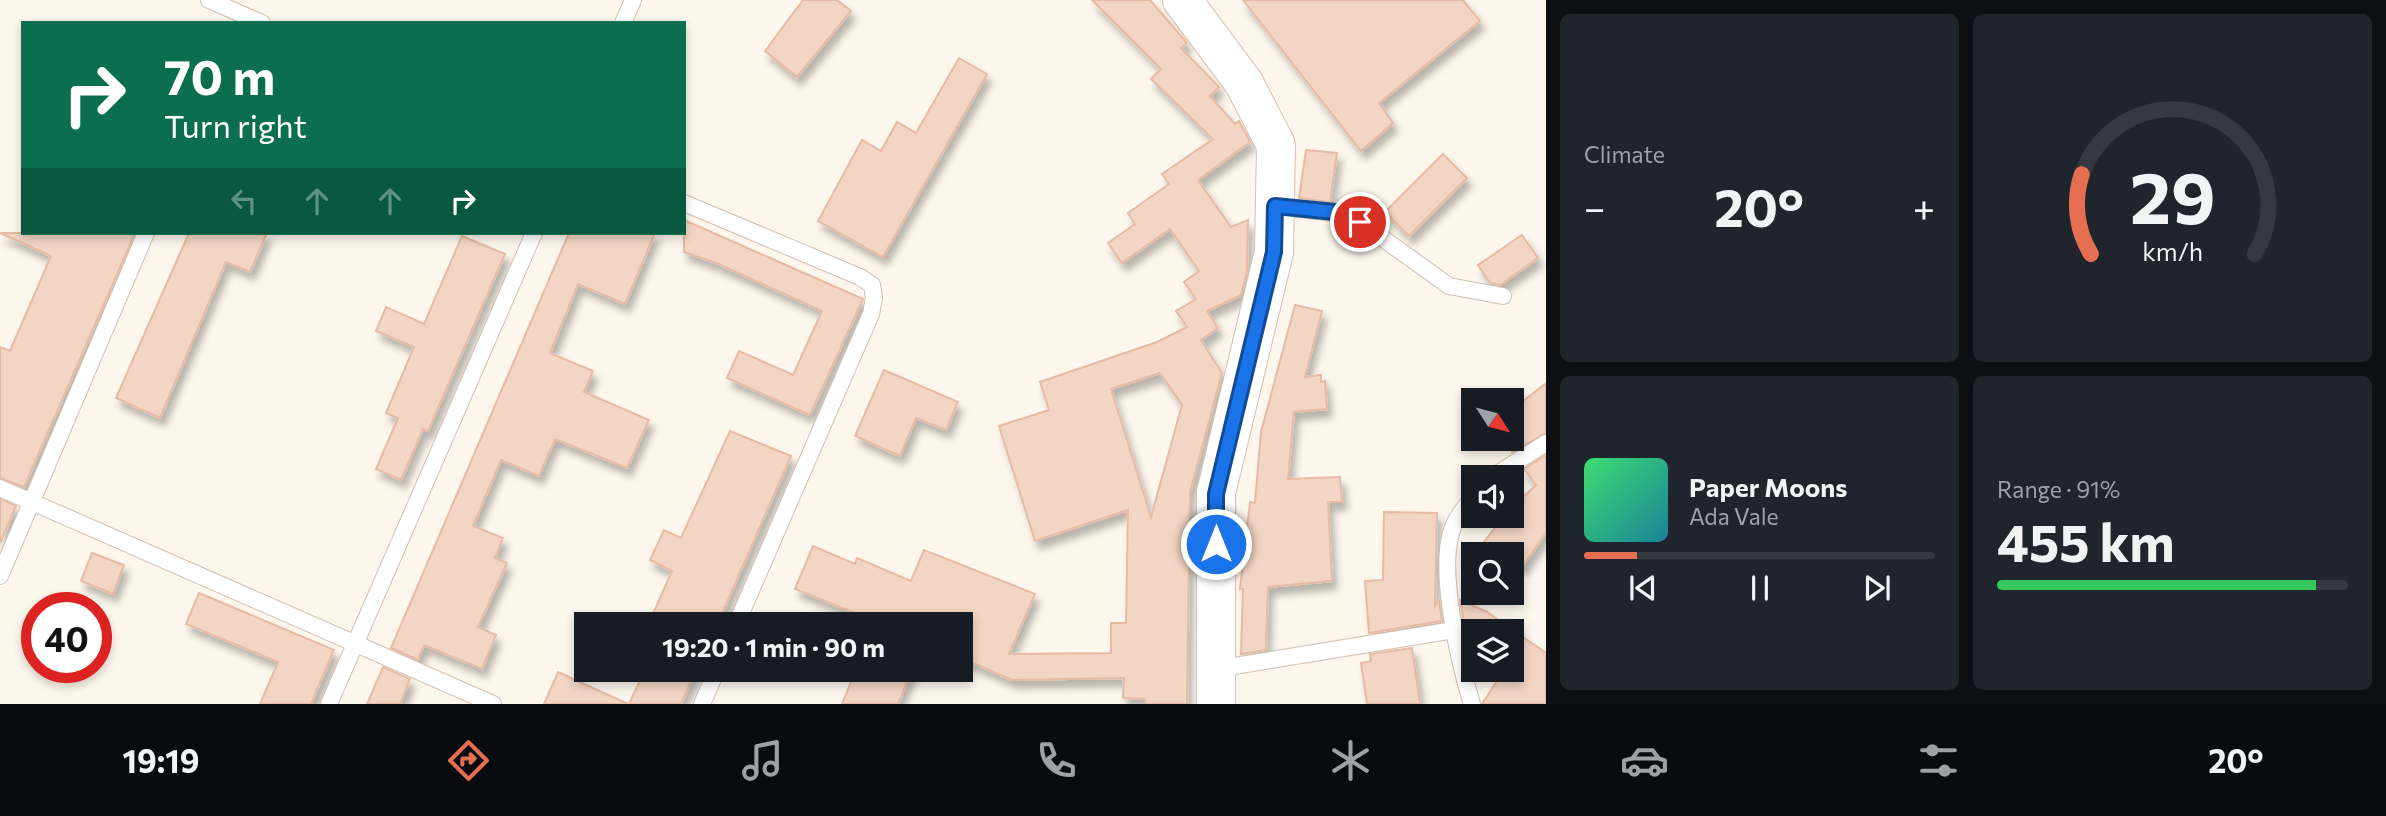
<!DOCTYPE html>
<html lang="en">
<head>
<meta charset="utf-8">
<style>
  body { margin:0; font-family:Commissioner,sans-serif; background:#20242c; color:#f1f3f6; height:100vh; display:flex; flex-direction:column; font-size:26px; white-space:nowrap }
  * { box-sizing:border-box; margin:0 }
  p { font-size:23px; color:#9ea1a6 }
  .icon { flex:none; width:38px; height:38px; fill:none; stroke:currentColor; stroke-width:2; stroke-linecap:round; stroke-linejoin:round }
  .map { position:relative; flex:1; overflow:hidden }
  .drawer { display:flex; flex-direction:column; gap:14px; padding:14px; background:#0d0f14; width:840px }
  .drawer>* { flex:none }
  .banner { position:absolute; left:21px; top:21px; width:665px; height:214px; border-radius:0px; box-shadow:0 4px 10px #0003; background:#0b6e4f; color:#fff; overflow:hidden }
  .needle { width:46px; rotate:126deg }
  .tools { position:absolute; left:1461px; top:388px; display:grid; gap:14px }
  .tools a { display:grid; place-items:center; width:63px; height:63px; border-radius:0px; background:#171b24; box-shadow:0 4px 10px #0003; font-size:35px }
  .speed { position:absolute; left:21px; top:592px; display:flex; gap:14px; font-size:35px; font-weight:700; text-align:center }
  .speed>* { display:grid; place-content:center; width:91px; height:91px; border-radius:50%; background:#171b24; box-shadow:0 4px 10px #0003; line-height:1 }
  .speed .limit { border:10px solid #d22; background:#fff; color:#111 }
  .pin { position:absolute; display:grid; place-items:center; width:60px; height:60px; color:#fff; margin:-30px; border:4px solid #fff; border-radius:50%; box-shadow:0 2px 7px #0007 }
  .me { position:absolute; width:77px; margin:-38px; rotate:0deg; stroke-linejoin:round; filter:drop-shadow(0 0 5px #0008) }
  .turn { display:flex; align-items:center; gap:24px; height:147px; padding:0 28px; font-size:32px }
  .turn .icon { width:91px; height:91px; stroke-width:2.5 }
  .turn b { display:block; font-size:49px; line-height:60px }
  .lanes { display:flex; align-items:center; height:66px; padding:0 28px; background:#0003; justify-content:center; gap:35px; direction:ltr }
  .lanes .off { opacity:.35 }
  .big { font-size:52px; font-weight:700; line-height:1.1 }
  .drawer .card { flex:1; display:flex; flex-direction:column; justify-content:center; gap:10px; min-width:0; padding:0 24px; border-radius:10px; background:#20242c }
  .drawer .dial { align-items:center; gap:0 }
  .dial svg { height:182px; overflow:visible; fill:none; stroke:#363941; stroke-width:7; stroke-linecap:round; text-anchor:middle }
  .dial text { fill:#f1f3f6; stroke:none }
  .song { display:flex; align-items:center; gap:21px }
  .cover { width:84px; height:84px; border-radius:10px; background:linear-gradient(135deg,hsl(140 70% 55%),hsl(190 70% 35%)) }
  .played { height:7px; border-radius:4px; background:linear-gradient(90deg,#e76f51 15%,#363941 15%) }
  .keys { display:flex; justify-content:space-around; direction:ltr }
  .heat { display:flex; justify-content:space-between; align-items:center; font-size:38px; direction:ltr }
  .charge { height:10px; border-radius:5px; background:linear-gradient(90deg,#34c759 91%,#363941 0) }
  .drawer .tiles { flex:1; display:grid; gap:14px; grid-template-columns:repeat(2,1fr) }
  .trip { position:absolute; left:574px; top:612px; width:399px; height:70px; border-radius:0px; background:#171b24; box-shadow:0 4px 10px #0003; font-weight:700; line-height:70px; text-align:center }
  .dock { display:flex; height:112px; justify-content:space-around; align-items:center; background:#090b0e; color:#9ea1a6 }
  .dock .icon { width:49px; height:49px }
  .dock .current { color:#e76f51 }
  .dock b { font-size:32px; color:#f1f3f6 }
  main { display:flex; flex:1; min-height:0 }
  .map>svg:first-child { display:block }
  .building { fill:#f3d5c3; stroke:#e6bba3; stroke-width:2; fill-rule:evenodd; filter:url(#shadow) }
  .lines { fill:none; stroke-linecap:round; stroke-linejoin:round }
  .lane-casing { stroke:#d1beb0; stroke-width:18 }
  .secondary-casing { stroke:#d6c0b0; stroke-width:40 }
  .lane { stroke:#fff; stroke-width:16 }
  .secondary { stroke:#fff; stroke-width:38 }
  .route-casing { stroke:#114b97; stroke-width:18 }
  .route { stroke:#1a73e8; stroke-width:12 }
</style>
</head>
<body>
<main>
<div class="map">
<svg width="1546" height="704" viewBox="0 0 1546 704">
  <defs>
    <filter id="shadow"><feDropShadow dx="4.5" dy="8" stdDeviation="3.5" flood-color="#0004"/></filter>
  </defs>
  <rect width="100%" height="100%" fill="#fdf6ec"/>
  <path class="building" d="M803,0H837L851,11L797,77L765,51Z
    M1092,0H1150L1187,43L1181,48L1219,87L1210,96L1235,124L1239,121L1250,142L1198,180L1231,227L1248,220L1247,271L1241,295L1207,311L1218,328L1201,340L1222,373L1190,492L1187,704H1145V699L1123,698L1124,678L1012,680L961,658V625H875L877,622L795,589L813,546L855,564L857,558L911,581L924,550L1035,594L1009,654L1111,653V623H1126L1128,510L1035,541L999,426L1049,410L1040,382L1157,342L1187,327L1176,311L1196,299L1184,282L1199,271L1170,229L1122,263L1108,243L1135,224L1128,213L1169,184L1162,174L1213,139L1151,79L1161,69ZM1160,373L1182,405L1151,517L1111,389Z
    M1243,0H1463L1480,21L1379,103L1393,123L1361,151Z
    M959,58L987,74L883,257L818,221L862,140L881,151L897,122L916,133Z
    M1306,150L1337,153L1330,202L1299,198Z
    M1443,154L1467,178L1409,236L1385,212Z
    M684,220L863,299L810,415L727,378L739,351L793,375L822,311L716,263L684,252Z
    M0,233H135L24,487L0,478V347L10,351L51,256Z
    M189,233H267L250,272L226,262L160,418L116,398Z
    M569,233H655L625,304L578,284L550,353L593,371L584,392L649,420L627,468L555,439L539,476L501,460L473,526L503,538L495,558L507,563L478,627L496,635L482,669L424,645L418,660L391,648Z
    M1522,235L1538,258L1500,285L1490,283L1478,265Z
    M462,236L505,254L428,431L423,429L401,480L376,469L398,418L386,413L414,347L376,331L386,307L424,324Z
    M1295,305L1322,311L1305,377L1321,375V382L1325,381L1327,409L1294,412L1288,479L1340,477L1342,502H1328L1332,581L1268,587L1266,650L1241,654L1243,589H1240L1250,502L1255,503L1261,432Z
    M884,370L958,402L946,430L916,418L900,456L855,436Z
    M1546,383V433L1512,452V410Z
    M730,431L791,456L717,625H648L672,571L650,560L664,530L681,538Z
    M1546,455V533L1522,567L1512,559V555H1474L1504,516H1512L1513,506L1536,485L1524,469Z
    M0,499L16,506L0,543Z
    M1384,512L1437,513L1435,606L1439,600L1442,621L1369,633L1365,581L1383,580Z
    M92,553L124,565L113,594L81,581Z
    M199,593L334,650L311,704H260L278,662L186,624Z
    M1460,600L1487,612L1546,653V704H1482L1504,670H1512V632H1474V640L1466,634Z
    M1412,648L1420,704H1367L1361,663L1371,661L1370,654Z
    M383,667L410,679L400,704H367Z
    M645,670H696L681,704H629Z
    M856,670H912L898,704H842Z
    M558,672L628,704H544Z"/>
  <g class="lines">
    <g class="lane-casing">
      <path id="lane" d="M209,0L262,23
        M623,23L633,0
        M684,203L860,277L872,285L874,298L871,314L736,625
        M1275,206L1335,213L1360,222L1449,286L1503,296
        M1491,478L1546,443
        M0,488L493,704
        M0,576L146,233
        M1216,669L1454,630
        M329,704L534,233
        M702,704L717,670
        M1472,704C1459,663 1439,574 1451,533C1455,519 1464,507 1474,497"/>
    </g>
    <g class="secondary-casing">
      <path id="secondary" d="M1182,0L1244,83L1276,145L1274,252L1216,493V704"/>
    </g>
    <use href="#lane" class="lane"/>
    <use href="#secondary" class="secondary"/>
  </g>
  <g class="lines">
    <g class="route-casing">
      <path id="route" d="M1216,544V494L1274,252L1275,206L1335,212L1360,222"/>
    </g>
    <use href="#route" class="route"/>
  </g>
</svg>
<div class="tools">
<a><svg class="needle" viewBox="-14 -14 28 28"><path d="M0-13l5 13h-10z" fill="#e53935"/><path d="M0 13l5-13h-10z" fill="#9ea1a6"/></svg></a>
<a><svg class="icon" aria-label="sound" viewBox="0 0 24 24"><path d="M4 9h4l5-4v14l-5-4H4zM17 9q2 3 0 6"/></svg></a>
<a><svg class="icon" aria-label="search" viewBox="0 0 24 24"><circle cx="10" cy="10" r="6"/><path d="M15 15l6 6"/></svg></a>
<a><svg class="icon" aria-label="layers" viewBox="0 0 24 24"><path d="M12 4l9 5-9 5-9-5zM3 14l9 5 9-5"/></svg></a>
</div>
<div class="speed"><div class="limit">40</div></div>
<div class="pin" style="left:1360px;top:222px;background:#d93025"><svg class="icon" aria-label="arrive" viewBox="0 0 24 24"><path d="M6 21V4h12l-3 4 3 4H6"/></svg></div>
<svg class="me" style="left:1216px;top:544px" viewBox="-20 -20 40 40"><circle r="17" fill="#1a73e8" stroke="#fff" stroke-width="3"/><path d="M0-11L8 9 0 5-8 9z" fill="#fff"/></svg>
<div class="trip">19:20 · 1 min · 90 m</div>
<div class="banner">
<div class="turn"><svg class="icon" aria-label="right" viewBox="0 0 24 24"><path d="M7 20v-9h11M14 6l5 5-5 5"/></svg><div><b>70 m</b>Turn right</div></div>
<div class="lanes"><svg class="icon off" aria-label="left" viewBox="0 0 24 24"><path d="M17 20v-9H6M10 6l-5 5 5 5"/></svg><svg class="icon off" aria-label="ahead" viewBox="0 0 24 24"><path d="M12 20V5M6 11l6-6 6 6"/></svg><svg class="icon off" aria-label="ahead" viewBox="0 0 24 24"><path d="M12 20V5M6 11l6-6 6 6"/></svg><svg class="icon" aria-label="right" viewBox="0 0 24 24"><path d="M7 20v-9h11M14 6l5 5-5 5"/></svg></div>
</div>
</div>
<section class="drawer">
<div class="tiles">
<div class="card"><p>Climate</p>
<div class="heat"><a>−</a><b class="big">20°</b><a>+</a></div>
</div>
<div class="card dial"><svg viewBox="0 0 100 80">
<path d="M14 69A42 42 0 1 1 86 69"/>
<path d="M14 69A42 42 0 0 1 10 34" stroke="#e76f51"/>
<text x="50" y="56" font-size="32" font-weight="700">29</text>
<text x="50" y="72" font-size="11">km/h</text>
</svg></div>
<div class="card">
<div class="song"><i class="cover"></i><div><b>Paper Moons</b><p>Ada Vale</p></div></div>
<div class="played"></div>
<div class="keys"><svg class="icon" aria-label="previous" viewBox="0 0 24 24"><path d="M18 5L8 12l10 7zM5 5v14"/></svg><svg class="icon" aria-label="pause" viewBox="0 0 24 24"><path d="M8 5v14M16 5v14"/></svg><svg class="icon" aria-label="next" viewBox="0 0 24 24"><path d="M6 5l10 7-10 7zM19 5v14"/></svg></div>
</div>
<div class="card"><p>Range · 91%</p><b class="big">455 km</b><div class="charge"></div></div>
</div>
</section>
</main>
<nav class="dock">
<b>19:19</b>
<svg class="icon current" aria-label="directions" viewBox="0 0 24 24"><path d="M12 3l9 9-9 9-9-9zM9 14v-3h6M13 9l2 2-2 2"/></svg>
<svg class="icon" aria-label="music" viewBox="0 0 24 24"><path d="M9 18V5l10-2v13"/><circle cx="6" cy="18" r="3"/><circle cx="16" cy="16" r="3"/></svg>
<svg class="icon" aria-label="phone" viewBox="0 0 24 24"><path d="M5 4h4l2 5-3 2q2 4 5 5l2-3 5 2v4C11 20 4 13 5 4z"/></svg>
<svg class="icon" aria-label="climate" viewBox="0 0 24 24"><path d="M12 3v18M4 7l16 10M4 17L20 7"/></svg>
<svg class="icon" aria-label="car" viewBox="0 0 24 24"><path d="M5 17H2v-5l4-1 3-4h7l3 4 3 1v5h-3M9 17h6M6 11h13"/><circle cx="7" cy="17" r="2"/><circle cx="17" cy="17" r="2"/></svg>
<svg class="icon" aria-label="filters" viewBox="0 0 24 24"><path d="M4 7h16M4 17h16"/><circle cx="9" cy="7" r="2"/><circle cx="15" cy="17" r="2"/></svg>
<b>20°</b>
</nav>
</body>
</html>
